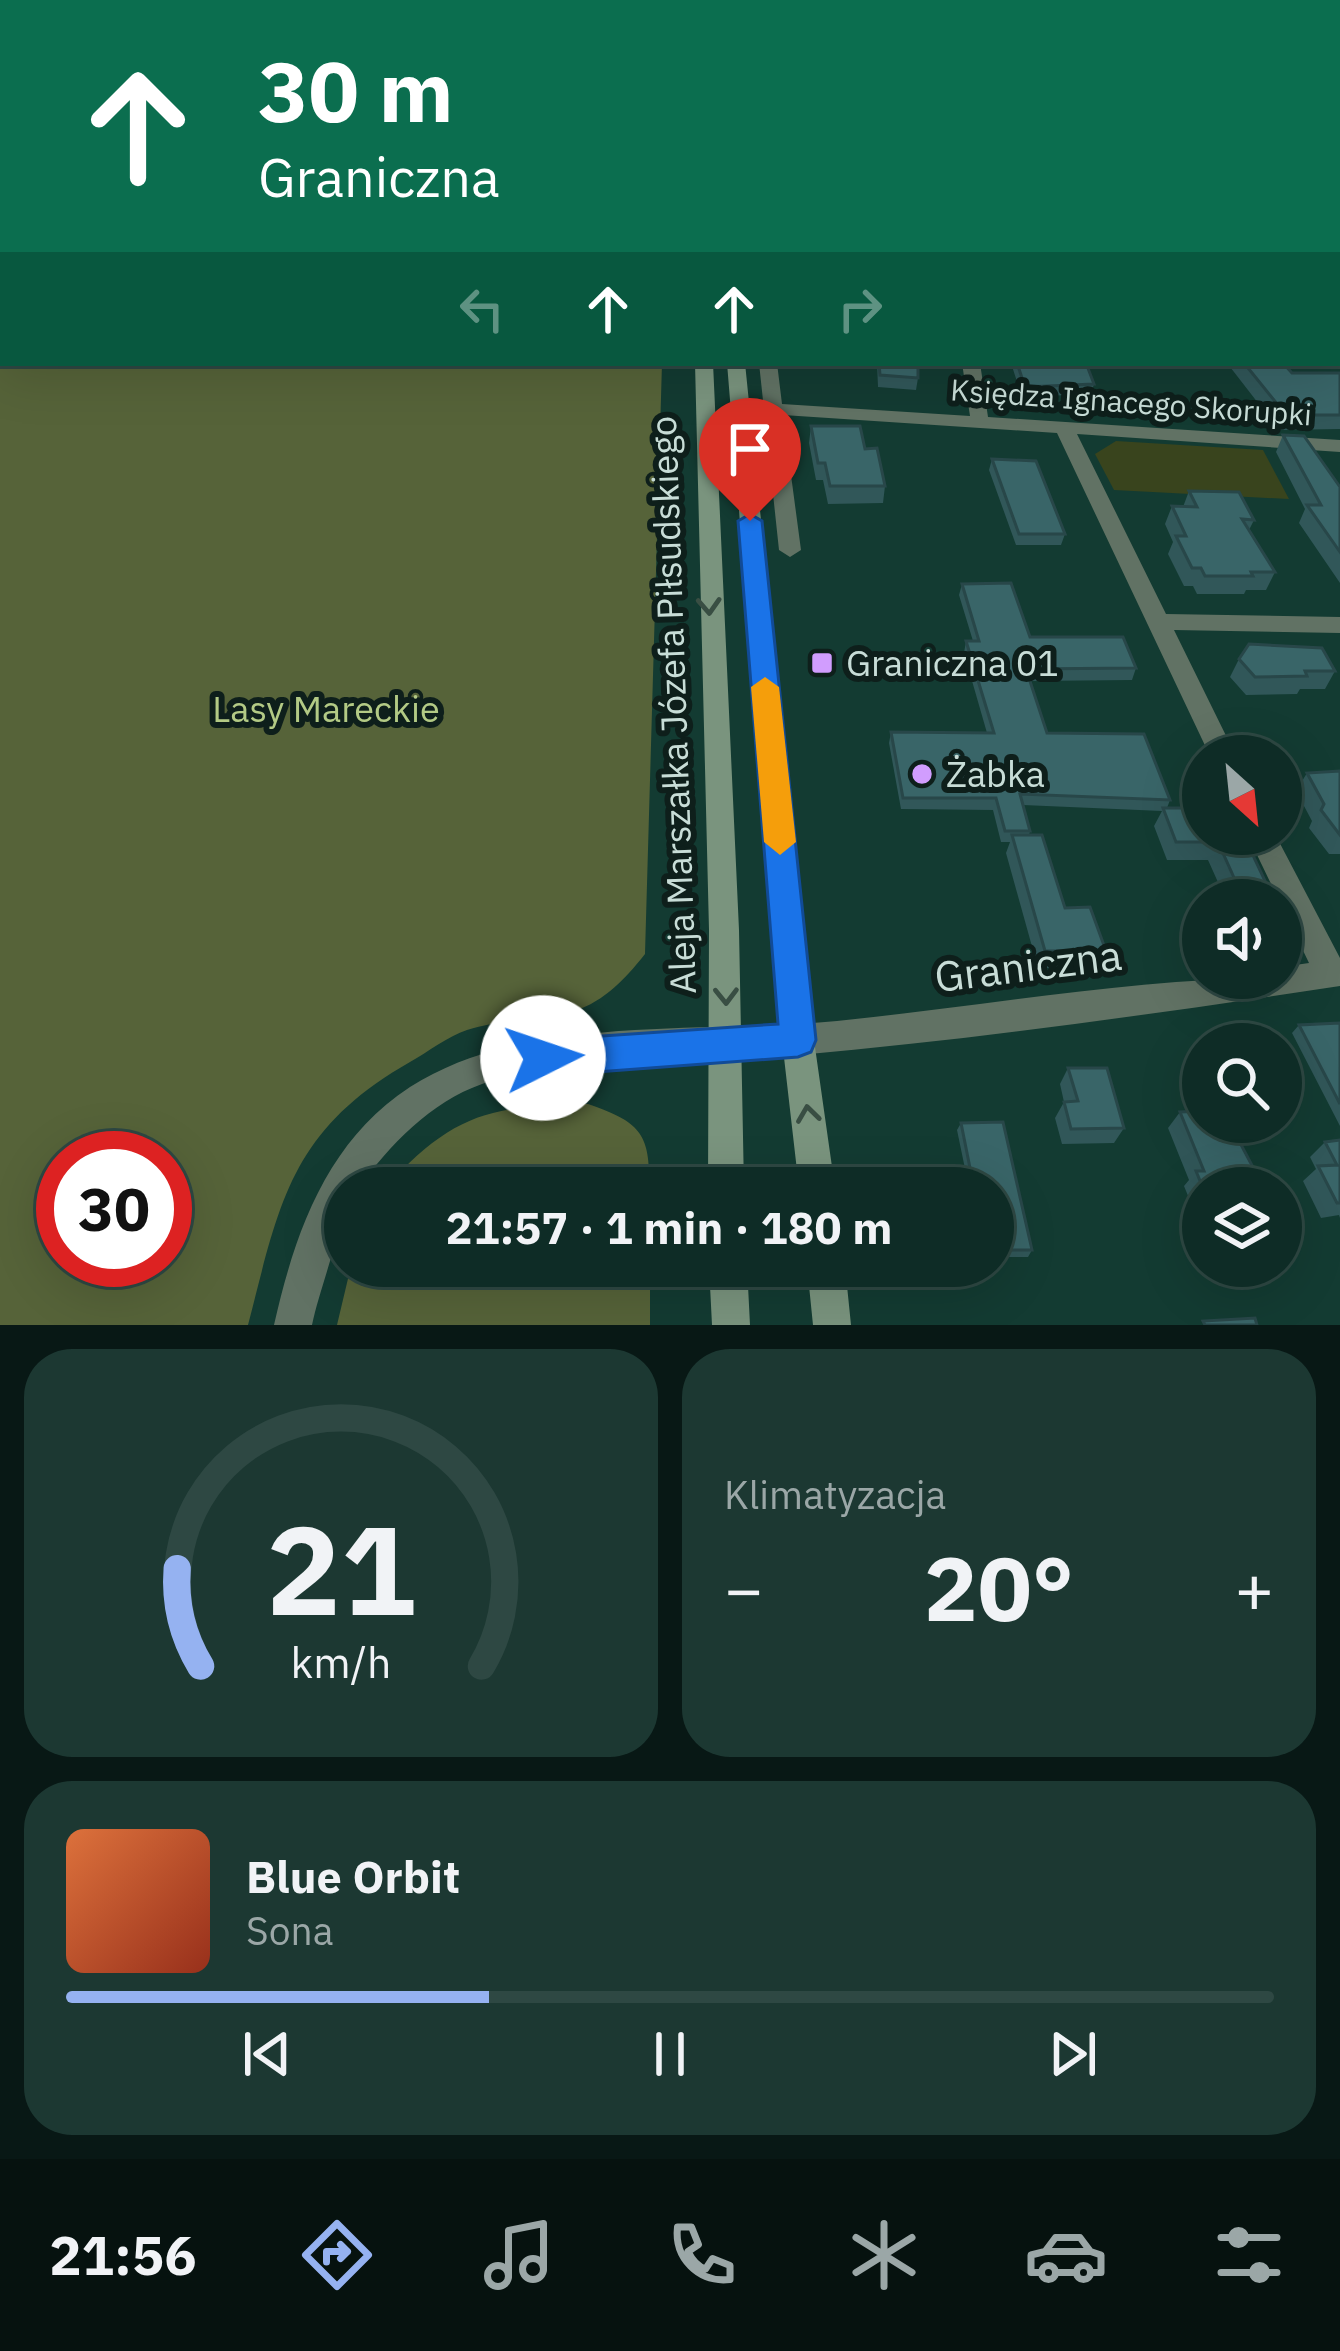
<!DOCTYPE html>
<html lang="pl">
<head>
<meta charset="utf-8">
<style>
  body { margin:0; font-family:"IBM Plex Sans",sans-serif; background:#1c3832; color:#f1f3f6; height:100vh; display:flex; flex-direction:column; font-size:45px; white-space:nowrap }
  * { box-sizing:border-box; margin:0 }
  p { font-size:39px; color:#9ba7a7 }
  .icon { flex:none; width:66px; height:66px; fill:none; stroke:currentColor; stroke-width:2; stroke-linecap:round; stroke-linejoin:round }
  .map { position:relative; height:1325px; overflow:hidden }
  .side { display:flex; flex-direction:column; gap:24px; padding:24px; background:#081815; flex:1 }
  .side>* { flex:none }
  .hud { position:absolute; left:0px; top:0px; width:1341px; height:366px; box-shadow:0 12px 48px #0002,0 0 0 3px #2e4843; background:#0b6e4f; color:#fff; overflow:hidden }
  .needle { width:78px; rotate:153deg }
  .controls { position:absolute; left:1182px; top:735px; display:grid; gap:24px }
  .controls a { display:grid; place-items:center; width:120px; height:120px; border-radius:50%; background:#0e2c26; box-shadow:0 12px 48px #0002,0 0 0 3px #2e4843; font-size:60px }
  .speed { position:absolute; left:36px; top:1131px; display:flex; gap:24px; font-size:60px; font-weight:700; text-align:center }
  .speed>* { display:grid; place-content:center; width:156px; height:156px; border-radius:50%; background:#0e2c26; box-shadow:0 12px 48px #0002,0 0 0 3px #2e4843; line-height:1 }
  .speed .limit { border:18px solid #d22; background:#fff; color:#111 }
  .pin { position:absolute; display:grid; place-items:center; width:102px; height:102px; color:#fff; margin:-123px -51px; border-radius:50% 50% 50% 0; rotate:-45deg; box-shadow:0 0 12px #0007 }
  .pin .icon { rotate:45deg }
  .me { position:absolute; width:132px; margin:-66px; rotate:86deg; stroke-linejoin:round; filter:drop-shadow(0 0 9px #0008) }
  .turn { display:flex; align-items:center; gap:42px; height:252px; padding:0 60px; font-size:54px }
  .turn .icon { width:156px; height:156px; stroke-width:2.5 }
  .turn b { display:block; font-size:84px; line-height:102px }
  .lanes { display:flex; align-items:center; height:114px; padding:0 60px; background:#0003; justify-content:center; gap:60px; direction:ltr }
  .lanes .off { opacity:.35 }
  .big { font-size:90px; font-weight:700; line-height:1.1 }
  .side .widget { flex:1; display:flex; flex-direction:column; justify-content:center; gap:18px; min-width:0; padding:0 42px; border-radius:48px; background:#1c3832 }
  .side .dial { align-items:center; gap:0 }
  .dial svg { height:312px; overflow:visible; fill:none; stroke:#2e4843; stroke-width:7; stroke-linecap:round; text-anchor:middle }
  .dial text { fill:#f1f3f6; stroke:none }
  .song { display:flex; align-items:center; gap:36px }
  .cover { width:144px; height:144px; border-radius:18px; background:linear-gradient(135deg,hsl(20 70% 55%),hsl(10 70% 35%)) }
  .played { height:12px; border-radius:6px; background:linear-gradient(90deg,#95b2f1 35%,#2e4843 35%) }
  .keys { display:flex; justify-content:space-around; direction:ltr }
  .heat { display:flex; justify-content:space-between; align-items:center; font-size:66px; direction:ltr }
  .side .tiles { flex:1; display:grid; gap:24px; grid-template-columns:1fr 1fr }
  .widget:last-child { grid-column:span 2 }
  .trip { position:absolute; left:324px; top:1167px; width:690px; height:120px; border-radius:60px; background:#0e2c26; box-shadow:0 12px 48px #0002,0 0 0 3px #2e4843; font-weight:700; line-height:120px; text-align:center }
  .tabs { display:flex; height:192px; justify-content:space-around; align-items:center; background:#06120f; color:#9ba7a7 }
  .tabs .icon { width:84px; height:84px }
  .tabs .selected { color:#95b2f1 }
  .tabs b { font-size:54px; color:#f1f3f6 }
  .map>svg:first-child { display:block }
  .green { fill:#39441d }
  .forest { fill:#566339; fill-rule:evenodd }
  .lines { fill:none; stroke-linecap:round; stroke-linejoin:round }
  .minor { fill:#617264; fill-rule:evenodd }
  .secondary { fill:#7a947e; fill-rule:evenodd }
  .wall { fill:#315759 }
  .building { fill:#396568; stroke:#284749; stroke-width:3 }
  .oneway { stroke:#394e43 }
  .route { fill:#1a73e8; stroke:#114b97; stroke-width:3 }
  .slow { fill:#f59e0b }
  .poi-dot { fill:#d19dfe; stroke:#0e1f1b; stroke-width:4.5 }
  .labels { text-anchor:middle; stroke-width:12; stroke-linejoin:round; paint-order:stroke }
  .far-street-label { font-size:30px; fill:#c8ddd7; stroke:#0e1f1b }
  .poi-label { font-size:36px; fill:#c8ddd7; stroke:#0e1f1b; text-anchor:start }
  .street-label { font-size:36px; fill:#c8ddd7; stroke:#0e1f1b }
  .park-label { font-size:36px; fill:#b3ca85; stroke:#0e1f1b }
  .near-street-label { font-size:42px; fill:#c8ddd7; stroke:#0e1f1b }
</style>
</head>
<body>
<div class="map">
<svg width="1340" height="1325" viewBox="0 0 1340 1325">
  <rect width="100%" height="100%" fill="#133b32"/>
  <path class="green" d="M1116,441L1263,450L1289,499L1114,490L1095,454Z"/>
  <path class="forest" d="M0,0L594,3H3V363H662L645,954C580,1037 552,1005 467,1030C448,1036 428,1052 410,1062C291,1130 280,1201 248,1325H0ZM63,1158H165V1260H63Z
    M588,1104C639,1122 651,1132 649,1188H385C452,1114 490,1105 588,1104Z
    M351,1266H650V1325H337Z"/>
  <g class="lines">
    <path class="minor" d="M714,0H724V3H714Z
      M1129,0H1139L1141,3H1131Z
      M1272,0H1340V5L1277,3Z
      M1338,44H1340V52H1338Z
      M1338,330H1340V340H1338Z
      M759,363H777L782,404L970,416L962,363H980L988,417L1340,440V452L1077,434L1166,614L1340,617V633L1174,630L1236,756H1210L1057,433L783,415L801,550L790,557L779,550Z
      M1247,834H1275L1340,958V986C1160,1013 980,1039 799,1055C701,1064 574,1052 482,1084C431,1102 389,1145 359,1188H345C345,1226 321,1283 312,1325H274C295,1232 327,1141 410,1087C524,1013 705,1034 837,1021C985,1006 1133,978 1281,978V967L1309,963Z"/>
    <path class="secondary" d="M681,0H691V3H681Z
      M699,0H709L710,3H700Z
      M695,363H713L739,930L744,1188H708L709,930Z
      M727,363H745L814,1040L835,1188H799L782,1040Z
      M709,1266H747L750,1325H712Z
      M807,1266H845L851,1325H813Z"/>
  </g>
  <path class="wall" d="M877,363H918V378L916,390L878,387Z
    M1011,363H1086L1094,384L1091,394L1022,397Z
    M1227,363H1283L1292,373H1340V429L1279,430Z
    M811,426L865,449L885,486L883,503L828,504L823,480H816L809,443Z
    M1283,435L1340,487V583L1299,523L1305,509L1276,452Z
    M992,459L1065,534L1061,545H1016L989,470Z
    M1189,491L1254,520L1249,530L1275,572L1266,590H1246L1244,594H1197L1193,586H1184L1168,554L1173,542L1165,524L1172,506L1183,507Z
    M962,584L1030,637L1136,668L1132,680L1030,681L1047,733L1170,800L1167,808L1243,834L1274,900H1226L1208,860H1167L1154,826L1162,811L1023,805L1030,831L1029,835L1065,908L1106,951L1098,968H1038L1006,853L1010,842H1001L993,810L901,809L889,743L891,732L987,733L964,653L966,641H973L959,595Z
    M1239,659L1335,671L1325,689H1300L1297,694L1246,695L1230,677Z
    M1340,771V854H1329L1309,828L1312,821L1296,791L1307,773Z
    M1340,1023V1126L1292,1033L1299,1025Z
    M1068,1068L1124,1128L1114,1143L1062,1144L1055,1118L1064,1102L1060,1084Z
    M1203,1111V1223H1199L1184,1186L1189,1180L1168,1128L1180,1112Z
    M961,1123L1032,1250L1028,1257H993V1188H969L957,1130Z
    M1340,1140V1218L1339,1215L1321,1218L1303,1181L1316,1169L1310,1157L1325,1142Z"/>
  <path class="building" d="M728,0H757L756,3H728Z
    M786,0H1111L1112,3H785Z
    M1167,0H1198L1201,3H1170Z
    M1338,64H1340V299H1338Z
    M879,363H918V378L880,375Z
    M1017,363H1086L1094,384L1025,387Z
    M1244,363H1283L1292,373H1340V415H1286Z
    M811,426H860L865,449L877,448L885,486H830L825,463H818Z
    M1283,435L1304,436L1340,487V552L1307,505H1321Z
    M992,459L1036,461L1065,534H1019Z
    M1189,491L1239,492L1254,520L1242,519L1275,572H1251L1253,576H1205L1201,568H1192L1176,536H1186L1172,506L1197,507Z
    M1011,583L1030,637H1123L1136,668L1026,669L1047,733L1144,734L1170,800L1020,794L1030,831H1005L996,798H903L891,732L994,733L966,641H979L962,584Z
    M1249,644L1322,648L1335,671H1305L1307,676L1255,677L1239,659Z
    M1340,771V835L1321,810L1324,804L1307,773Z
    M1163,808H1203V834H1243L1274,900H1244L1218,842H1176Z
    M1012,835H1042L1065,908L1090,907L1106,951H1045Z
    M1340,1023V1104L1299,1025Z
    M1068,1068H1107L1124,1128L1071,1129L1064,1102L1078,1101Z
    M1203,1111V1122H1229L1264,1188H1203L1196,1171H1204L1180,1112Z
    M1003,1122L1032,1250H993V1188H974L961,1123Z
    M1340,1140V1203H1337L1318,1166L1337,1165L1325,1142Z
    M1255,1318L1257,1325H1205L1203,1321Z"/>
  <defs><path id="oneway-chevron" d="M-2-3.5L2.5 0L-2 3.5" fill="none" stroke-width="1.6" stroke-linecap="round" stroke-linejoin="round" transform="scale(3)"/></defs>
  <g class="oneway">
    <use href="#oneway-chevron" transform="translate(709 606) rotate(87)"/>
    <use href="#oneway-chevron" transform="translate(726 996) rotate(89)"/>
    <use href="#oneway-chevron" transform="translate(808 1114) rotate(-98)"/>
  </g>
  <path class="route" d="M750,514L762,521L816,1040L811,1052L798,1057L543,1076L529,1070L524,1058L529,1045L543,1040L778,1024L738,521Z"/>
  <path class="slow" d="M765,677L779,687L796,842L780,855L764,842L751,687Z"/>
  <g class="poi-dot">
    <rect x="810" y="651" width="24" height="24" rx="6"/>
    <circle cx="922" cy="774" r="12"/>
  </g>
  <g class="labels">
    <g class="far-street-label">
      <text transform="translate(1131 403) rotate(4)" y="10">Księdza Ignacego Skorupki</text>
    </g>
    <g class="poi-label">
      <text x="846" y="676">Graniczna 01</text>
      <text x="946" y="787">Żabka</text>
    </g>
    <g class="street-label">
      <text transform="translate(673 705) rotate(-92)" y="13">Aleja Marszałka Józefa Piłsudskiego</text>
    </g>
    <g class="park-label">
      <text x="326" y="722">Lasy Mareckie</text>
    </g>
    <g class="near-street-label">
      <text transform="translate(1028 966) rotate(-7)" y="15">Graniczna</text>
    </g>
  </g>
</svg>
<div class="controls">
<a><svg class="needle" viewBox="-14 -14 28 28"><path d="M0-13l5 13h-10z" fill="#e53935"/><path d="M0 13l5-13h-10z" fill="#9ba7a7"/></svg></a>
<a><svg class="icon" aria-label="sound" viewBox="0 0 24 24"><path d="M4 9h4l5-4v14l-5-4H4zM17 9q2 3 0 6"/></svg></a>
<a><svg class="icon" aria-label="search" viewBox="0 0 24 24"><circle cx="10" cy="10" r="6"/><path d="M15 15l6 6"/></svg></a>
<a><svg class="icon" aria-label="layers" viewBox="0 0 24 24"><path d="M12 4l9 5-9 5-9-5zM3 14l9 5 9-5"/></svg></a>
</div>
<div class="speed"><div class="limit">30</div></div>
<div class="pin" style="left:750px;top:521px;background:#d93025"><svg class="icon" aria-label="arrive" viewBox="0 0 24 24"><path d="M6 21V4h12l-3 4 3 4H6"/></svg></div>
<svg class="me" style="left:543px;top:1058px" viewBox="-20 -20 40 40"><circle r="19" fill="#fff"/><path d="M0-13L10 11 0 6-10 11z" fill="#1a73e8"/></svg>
<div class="trip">21:57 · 1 min · 180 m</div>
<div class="hud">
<div class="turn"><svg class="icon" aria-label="ahead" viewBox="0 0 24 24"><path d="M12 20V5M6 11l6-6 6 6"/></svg><div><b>30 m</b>Graniczna</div></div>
<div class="lanes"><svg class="icon off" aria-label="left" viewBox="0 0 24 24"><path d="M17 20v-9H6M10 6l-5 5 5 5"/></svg><svg class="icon" aria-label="ahead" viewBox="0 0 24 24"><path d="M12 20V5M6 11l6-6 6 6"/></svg><svg class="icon" aria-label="ahead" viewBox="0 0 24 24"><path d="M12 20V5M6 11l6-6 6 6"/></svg><svg class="icon off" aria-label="right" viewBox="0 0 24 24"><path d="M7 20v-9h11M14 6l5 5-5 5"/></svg></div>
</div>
</div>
<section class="side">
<div class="tiles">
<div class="widget dial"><svg viewBox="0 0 100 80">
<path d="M14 69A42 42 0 1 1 86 69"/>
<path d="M14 69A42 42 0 0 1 8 44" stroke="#95b2f1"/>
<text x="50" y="56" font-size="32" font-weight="700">21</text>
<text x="50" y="72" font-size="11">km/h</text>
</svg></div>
<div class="widget"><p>Klimatyzacja</p>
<div class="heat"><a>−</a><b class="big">20°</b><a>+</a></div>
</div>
<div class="widget">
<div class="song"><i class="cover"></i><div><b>Blue Orbit</b><p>Sona</p></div></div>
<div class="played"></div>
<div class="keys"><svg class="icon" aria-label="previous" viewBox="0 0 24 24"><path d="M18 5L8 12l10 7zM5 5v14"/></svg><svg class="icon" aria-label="pause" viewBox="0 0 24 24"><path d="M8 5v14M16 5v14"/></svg><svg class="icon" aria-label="next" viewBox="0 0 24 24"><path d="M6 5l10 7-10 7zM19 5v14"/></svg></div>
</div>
</div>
</section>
<nav class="tabs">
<b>21:56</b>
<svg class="icon selected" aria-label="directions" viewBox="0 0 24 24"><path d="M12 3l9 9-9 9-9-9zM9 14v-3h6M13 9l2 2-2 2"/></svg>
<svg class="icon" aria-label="music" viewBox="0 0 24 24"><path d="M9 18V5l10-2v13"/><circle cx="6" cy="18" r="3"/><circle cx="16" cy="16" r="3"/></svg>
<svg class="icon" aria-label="phone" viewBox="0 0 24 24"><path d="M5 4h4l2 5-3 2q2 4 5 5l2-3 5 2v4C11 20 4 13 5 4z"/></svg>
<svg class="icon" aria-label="climate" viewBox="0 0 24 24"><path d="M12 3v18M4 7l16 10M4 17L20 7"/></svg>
<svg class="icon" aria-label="car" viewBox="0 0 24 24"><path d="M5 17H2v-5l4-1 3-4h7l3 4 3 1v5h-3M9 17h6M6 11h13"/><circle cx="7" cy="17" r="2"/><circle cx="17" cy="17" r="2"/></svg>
<svg class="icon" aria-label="filters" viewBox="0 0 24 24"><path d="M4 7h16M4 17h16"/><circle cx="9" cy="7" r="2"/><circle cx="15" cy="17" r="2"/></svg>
</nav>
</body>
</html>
